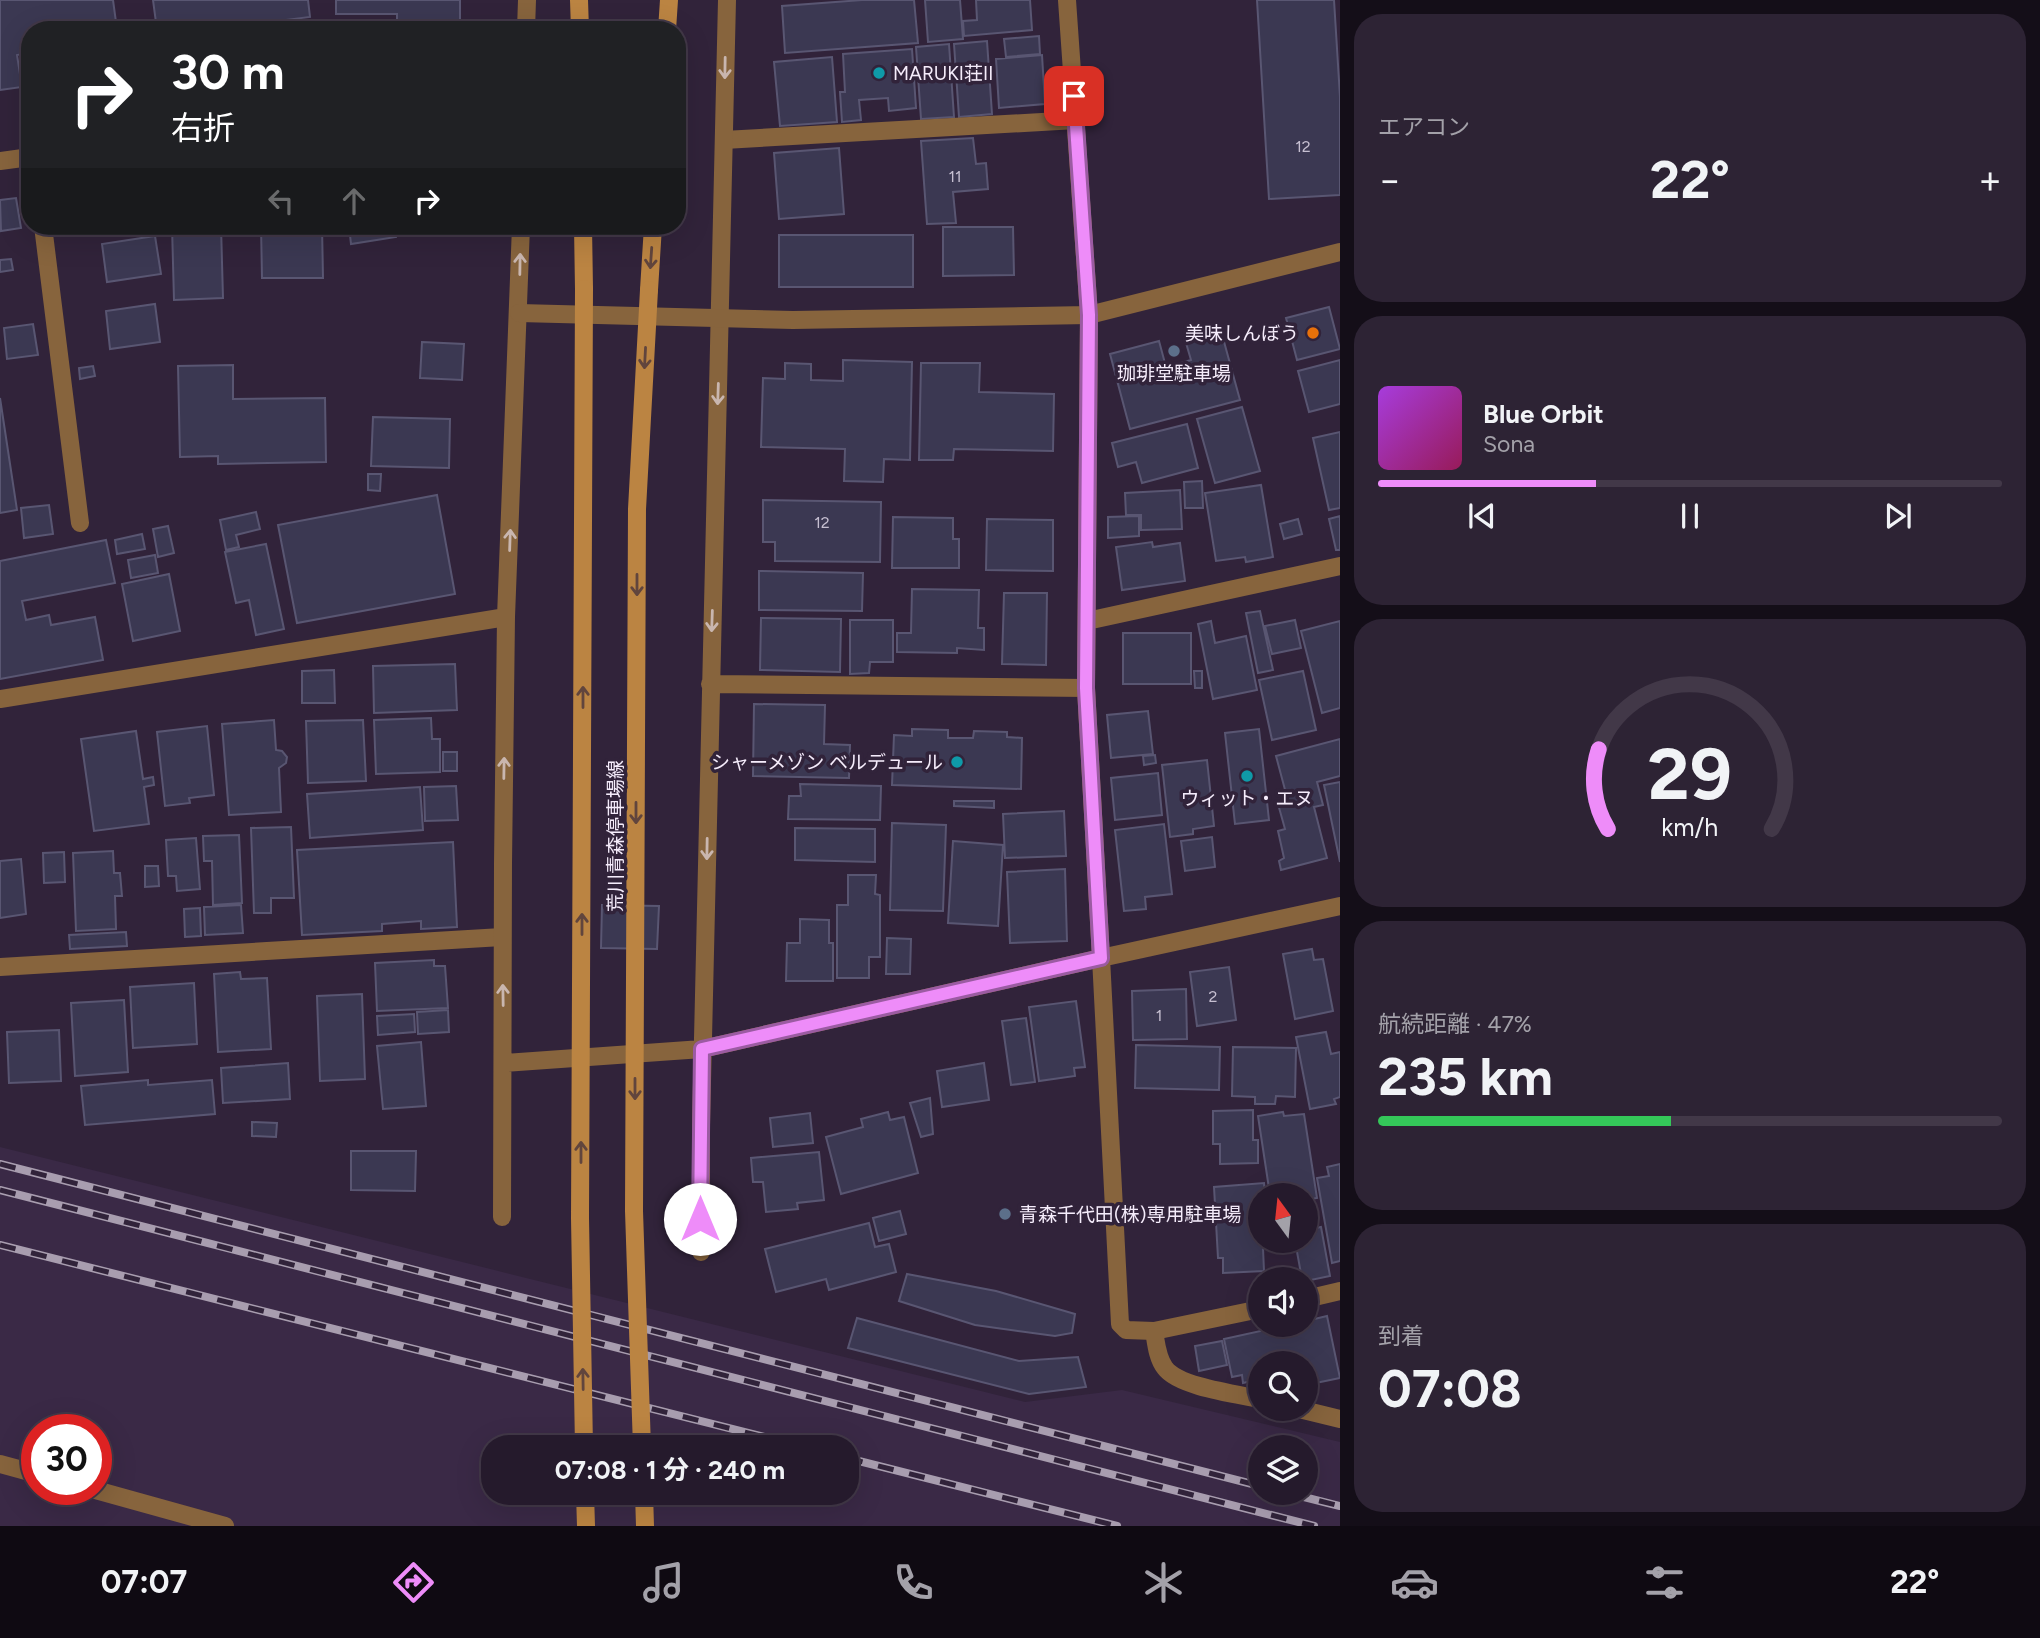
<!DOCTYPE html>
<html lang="ja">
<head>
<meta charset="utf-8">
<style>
  body { margin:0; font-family:Figtree,"Noto Sans JP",sans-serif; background:#2d2334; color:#f1f3f6; height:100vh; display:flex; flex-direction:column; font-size:26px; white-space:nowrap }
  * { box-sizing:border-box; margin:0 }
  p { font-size:23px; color:#a3a1a9 }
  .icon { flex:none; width:38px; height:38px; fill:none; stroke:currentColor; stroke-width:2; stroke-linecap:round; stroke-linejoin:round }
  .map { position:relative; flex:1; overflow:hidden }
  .drawer { display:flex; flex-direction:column; gap:14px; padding:14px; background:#140e18; width:700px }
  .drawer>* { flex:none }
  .top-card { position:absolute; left:21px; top:21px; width:665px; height:214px; border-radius:28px; box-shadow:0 7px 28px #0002,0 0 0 2px #423848; background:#202124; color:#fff; overflow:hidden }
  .needle { width:46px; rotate:345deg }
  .controls { position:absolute; left:1248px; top:1183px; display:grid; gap:14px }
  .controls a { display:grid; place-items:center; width:70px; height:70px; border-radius:50%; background:#251a2c; box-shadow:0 7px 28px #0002,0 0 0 2px #423848; font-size:35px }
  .speed { position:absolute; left:21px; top:1414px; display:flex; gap:14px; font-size:35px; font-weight:700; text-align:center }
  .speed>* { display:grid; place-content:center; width:91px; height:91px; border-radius:50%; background:#251a2c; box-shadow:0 7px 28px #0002,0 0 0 2px #423848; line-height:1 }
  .speed .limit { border:10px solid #d22; background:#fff; color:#111 }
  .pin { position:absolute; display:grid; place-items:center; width:60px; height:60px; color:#fff; margin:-30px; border-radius:14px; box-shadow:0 4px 10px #0006 }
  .me { position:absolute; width:77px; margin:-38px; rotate:0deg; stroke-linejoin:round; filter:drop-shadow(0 0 5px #0008) }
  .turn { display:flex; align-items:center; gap:24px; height:147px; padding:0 35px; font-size:32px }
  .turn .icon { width:91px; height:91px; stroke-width:2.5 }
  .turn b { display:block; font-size:49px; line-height:60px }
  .lanes { display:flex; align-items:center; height:66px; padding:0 35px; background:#0003; justify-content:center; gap:35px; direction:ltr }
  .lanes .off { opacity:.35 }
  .big { font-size:52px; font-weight:700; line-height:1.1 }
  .drawer .widget { flex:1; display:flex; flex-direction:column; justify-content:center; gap:10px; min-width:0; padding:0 24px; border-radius:28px; background:#2d2334 }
  .drawer .dial { align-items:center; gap:0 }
  .dial svg { height:182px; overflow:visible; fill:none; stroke:#423848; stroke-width:7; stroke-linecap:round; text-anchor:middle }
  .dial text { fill:#f1f3f6; stroke:none }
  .song { display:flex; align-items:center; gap:21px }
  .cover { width:84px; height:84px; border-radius:10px; background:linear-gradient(135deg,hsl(280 70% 55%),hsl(330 70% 35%)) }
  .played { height:7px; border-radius:4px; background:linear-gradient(90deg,#ee8cf9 35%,#423848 35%) }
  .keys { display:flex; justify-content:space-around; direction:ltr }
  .heat { display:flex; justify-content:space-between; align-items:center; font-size:38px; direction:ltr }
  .charge { height:10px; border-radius:5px; background:linear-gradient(90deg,#34c759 47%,#423848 0) }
  .trip { position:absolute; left:481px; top:1435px; width:378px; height:70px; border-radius:28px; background:#251a2c; box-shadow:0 7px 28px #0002,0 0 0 2px #423848; font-weight:700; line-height:70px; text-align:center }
  .tab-bar { display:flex; height:112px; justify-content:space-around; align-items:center; background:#0f0a12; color:#a3a1a9 }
  .tab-bar .icon { width:49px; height:49px }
  .tab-bar .active { color:#ee8cf9 }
  .tab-bar b { font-size:32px; color:#f1f3f6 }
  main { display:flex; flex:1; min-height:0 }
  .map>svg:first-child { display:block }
  .built { fill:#3a2946; fill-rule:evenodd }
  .building { fill:#3b3852; stroke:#595672; stroke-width:2 }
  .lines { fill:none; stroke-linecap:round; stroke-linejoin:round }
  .service { stroke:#87643d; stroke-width:18 }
  .minor { stroke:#87643d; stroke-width:18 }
  .tertiary { stroke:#87643d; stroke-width:18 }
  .secondary { stroke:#bb8442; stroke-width:18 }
  .rail-casing { stroke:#a89daf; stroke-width:8 }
  .rail { stroke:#31233a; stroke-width:5; stroke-dasharray:16; stroke-linecap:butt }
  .secondary-bridge { stroke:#bb8442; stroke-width:18 }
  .oneway { stroke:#c9b6af }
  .oneway2 { stroke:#61453d }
  .route-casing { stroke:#9b5ba2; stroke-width:18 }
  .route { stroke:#ee8cf9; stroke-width:12 }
  .culture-dot { fill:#0f9aa8; stroke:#31233a; stroke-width:2.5 }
  .food-dot { fill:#e8710a; stroke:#31233a; stroke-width:2.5 }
  .service-dot { fill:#5c6f8a; stroke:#31233a; stroke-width:2.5 }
  .labels { text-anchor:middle; stroke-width:7; stroke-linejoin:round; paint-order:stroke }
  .number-label { font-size:16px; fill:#c6bfd1 }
  .poi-label { font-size:19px; fill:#f5ecfb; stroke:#31233a; text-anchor:start }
  .street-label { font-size:19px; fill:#f5ecfb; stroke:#31233a }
</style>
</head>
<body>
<main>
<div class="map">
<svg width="1340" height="1526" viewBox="0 0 1340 1526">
  <rect width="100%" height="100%" fill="#31233a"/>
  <path class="built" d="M0,1147L1025,1402L1122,1390L1340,1442V1526H0ZM37,1430H96V1489H37ZM494,1447H847V1493H494ZM1260,1447H1306V1493H1260Z"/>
  <path class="building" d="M0,0H113L116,22L111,28L100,30H30V53L17,55L22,87L0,90Z
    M153,0H308L310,17L246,25L247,30H157Z
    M336,0H460V30H404V27H397V14H336Z
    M862,0H914L918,43L785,53L782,6Z
    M925,0H960L963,39L928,42Z
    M976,0H1030L1032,30L964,36L963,21L977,20Z
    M1257,0H1334L1340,97V195L1269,199Z
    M1039,36L1040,54L1006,57L1004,39Z
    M987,41L992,114L959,117L954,44Z
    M949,44L954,117L921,119L916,47Z
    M912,49L916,108L889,111L888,98L859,100L861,120L842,122L840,92H845L843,54Z
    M1042,55L1045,104L999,108L996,59Z
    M832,57L837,122L780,126L774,62Z
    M973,138L976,164L986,163L988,189L953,192L956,223L927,224L921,141Z
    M839,148L844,214L779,219L774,153Z
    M16,198L21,228L1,231L0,200Z
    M172,226H221L223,298L174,300Z
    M261,226H322L323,278H262Z
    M349,226H395L396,237L351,244Z
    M943,227H1013L1014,275L943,276Z
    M779,235H913V287H779Z
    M155,236L161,274L107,282L102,244Z
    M11,259L13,270L0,272V260Z
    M155,304L160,342L110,349L106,311Z
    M1329,307L1340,349L1297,360L1286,318Z
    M33,324L38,355L7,359L4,328Z
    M1220,327L1240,400L1130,429L1110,354L1159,341L1166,367L1191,360L1184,336Z
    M422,342L464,344L462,380L420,378Z
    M843,360L912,362L910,460L884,459L883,482L844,481L845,449L761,447L763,378L785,379V363L811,364V380L843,381Z
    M1340,360V404L1309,412L1298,371Z
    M921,363H980L979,392L1054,394L1053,451L954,449L953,460H919Z
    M233,365V399L325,398L326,462L218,464V456L180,457L178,366Z
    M93,366L95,376L80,379L79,368Z
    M0,398L17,510L0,513Z
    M1242,407L1260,471L1215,483L1197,419Z
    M373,417L450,419L449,468L371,466Z
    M1187,424L1198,468L1142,483L1136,462L1118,467L1112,443Z
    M1340,432V508L1329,510L1313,438Z
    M368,474H381L380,491L368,490Z
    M1202,481L1203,508H1185L1184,482Z
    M1261,485L1273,557L1246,562L1245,557L1216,561L1205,493Z
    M1180,490L1182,529L1141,530V515H1126L1125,493Z
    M437,495L455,594L297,623L278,525Z
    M763,500L881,502L880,562L775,561V542H763Z
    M49,505L53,534L24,538L21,508Z
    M256,512L260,529L236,535L239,547L226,550L220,520Z
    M1139,516V536L1108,538V517Z
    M1340,516V550H1336L1329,519Z
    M893,517L953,518V539H959V568H892Z
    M987,519L1053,520V571L986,570Z
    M1298,519L1302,534L1284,539L1280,524Z
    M168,526L174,553L158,557L153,529Z
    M142,534L145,549L117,554L115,540Z
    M106,540L115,583L22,601L26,620L49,615L51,625L95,617L103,660L0,679V561Z
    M1152,542L1153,547L1180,543L1185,581L1122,590L1116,547Z
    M266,544L284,629L256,635L249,600L236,603L225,552Z
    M155,555L158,573L131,578L128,560Z
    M759,571L863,573L862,611L759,610Z
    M169,574L180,631L133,641L122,584Z
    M912,589L979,590L978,628H984V650L957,648V653L897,652V633H911Z
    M1004,593H1047L1046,665L1002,664Z
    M1260,611L1273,670L1258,673L1246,613Z
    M761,618L841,619L840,672L760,670Z
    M850,620H893V662H870L869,673L850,674Z
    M1295,620L1301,648L1272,654L1265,626Z
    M1211,621L1215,643L1246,636L1257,690L1213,699L1198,624Z
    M1340,621V708L1322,713L1301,631Z
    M1123,633H1191V684H1123Z
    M455,664L457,710L374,713L373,666Z
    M334,670L335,703H302V671Z
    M1194,671H1202V688H1195Z
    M1303,671L1316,730L1272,740L1259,680Z
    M754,704L825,705L824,744L850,745L849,778L753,776Z
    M1148,711L1153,754L1111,758L1107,715Z
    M431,718L432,739H440V772L376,774L374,720Z
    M274,720L276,750L282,751L287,757L286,763L279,768L281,812L229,815L222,724Z
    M363,720L366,781L308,783L306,721Z
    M207,726L214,795L189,798L190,803L165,806L157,732Z
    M912,729L948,730V738H973L974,731L1007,732V737L1022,738L1021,789L892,785L894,735L912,736Z
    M1259,729L1269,820L1235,824L1225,733Z
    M136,731L143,779L153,777L154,785L144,787L149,824L94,831L81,739Z
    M1340,739V776L1317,782L1323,805L1314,807L1327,858L1281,870L1279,861L1284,858L1278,831L1285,829L1278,804L1288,801L1276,756Z
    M443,752H457V771H443Z
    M1155,755L1156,763L1144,765L1143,756Z
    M1207,760L1214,826L1193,829V834L1170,837L1162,765Z
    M1158,773L1162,815L1115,820L1111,778Z
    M1340,782V862L1324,785Z
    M800,784L881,786L880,820L788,819L789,796H801Z
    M456,786L458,820L425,821L424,787Z
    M420,787L423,830L310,838L307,794Z
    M954,801H994V808L954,806Z
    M1064,811L1066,856L1005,858L1003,814Z
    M892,823L946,825L943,911L890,910Z
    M1164,824L1172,894L1145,897L1146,909L1124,911L1115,830Z
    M291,827L294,898H271V913H254L251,828Z
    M795,828L875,829V862L795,860Z
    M239,835L242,903L213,905L212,861H204L203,836Z
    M1212,837L1215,867L1185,871L1181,841Z
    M196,838L200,889L177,891L176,876H168L166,840Z
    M953,841L1003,845L998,926L948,923Z
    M453,842L457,927L421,929V921L382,924V931L302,935L297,850Z
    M113,851L114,873H120L122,896H115L116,929L76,931L73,853Z
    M64,852L65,882L44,883L43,853Z
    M21,859L26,914L0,918V861Z
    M145,866H158L159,886L145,887Z
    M1065,869L1067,941L1010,943L1007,872Z
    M848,875H876L875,894L880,895V957H869V978H837V905H848Z
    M241,905L243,933L205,935L204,907Z
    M602,905L659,906L657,949L601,948Z
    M200,908L201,936L185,937L184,909Z
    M800,919L829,920V943H833V981H786L787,943H800Z
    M126,932L127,946L70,949L69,935Z
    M887,938L911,939L910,974H886Z
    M1312,949L1314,960L1323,959L1333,1011L1295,1019L1283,954Z
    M434,960V966H445L448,1008L377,1011L375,963Z
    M1229,967L1236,1020L1197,1026L1190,972Z
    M240,972L241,979L267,978L271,1049L218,1052L214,974Z
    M194,983L197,1044L133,1048L130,987Z
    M1186,989L1187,1039L1133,1040L1132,991Z
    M362,994L365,1079L320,1081L317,996Z
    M124,1000L128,1072L75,1076L71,1003Z
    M1076,1001L1085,1067L1074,1068L1075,1076L1039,1081L1029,1007Z
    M448,1010L449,1032L418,1034L417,1012Z
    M414,1014L415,1032L378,1035L377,1016Z
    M1026,1018L1035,1082L1011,1085L1002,1021Z
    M59,1030L61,1081L9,1083L7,1032Z
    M1326,1032L1331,1054L1340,1052V1097L1334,1099L1336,1104L1310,1109L1296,1037Z
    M421,1042L426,1106L383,1109L377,1046Z
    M1136,1045L1220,1047L1219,1090L1135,1088Z
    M1233,1047L1296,1048L1295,1097L1276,1096L1275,1104H1255V1097L1232,1096Z
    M288,1063L290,1099L223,1103L221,1068Z
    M984,1063L989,1100L942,1107L937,1071Z
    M148,1080V1085L212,1080L215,1114L85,1125L81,1086Z
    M930,1098L933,1134L921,1137L910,1103Z
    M1253,1110V1140H1258V1163L1220,1164V1144H1213V1111Z
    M888,1112L890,1120L904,1117L918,1173L841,1194L826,1137L863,1127L861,1119Z
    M1283,1112L1284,1116L1304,1114L1317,1198L1306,1200V1195H1270L1258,1116Z
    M810,1113L813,1143L773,1147L770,1118Z
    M252,1122L277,1123L276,1137L252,1136Z
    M351,1151H416L415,1191L351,1190Z
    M819,1152L824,1200L797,1203L798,1209L766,1212L763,1182H753L751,1158Z
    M1340,1164V1261L1332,1263L1317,1178L1329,1176L1327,1167Z
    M1264,1183L1265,1195H1260V1241H1267L1268,1248H1263L1264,1271L1223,1273V1258H1218L1214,1187Z
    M900,1211L906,1234L879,1241L873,1218Z
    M869,1223L875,1247L889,1244L896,1272L829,1290L826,1279L776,1292L765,1249Z
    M1321,1227L1330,1276L1306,1281L1302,1279L1295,1241H1306V1230Z
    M907,1274L996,1291L1075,1314L1072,1333L1055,1336L975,1325L899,1301Z
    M1327,1316L1340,1378L1306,1385V1363H1260V1379L1243,1383L1242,1375L1232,1377L1224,1339L1288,1325H1306V1321Z
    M857,1318L1019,1361L1078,1357L1086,1387L1029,1394L848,1348Z
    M1222,1341L1227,1365L1199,1371L1195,1346Z"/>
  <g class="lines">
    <path class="service" d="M724,140L1076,120
      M0,967L502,937
      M0,1464L37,1474
      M92,1489L225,1526"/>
    <path class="minor" d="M1067,0L1089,315L1086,688L1101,958L1340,906
      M526,30L527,0
      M0,161L30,157
      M43,226L80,523
      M1087,621L1340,566
      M710,684L1086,688
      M0,699L506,617
      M504,1063L702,1049L1101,958L1120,1324L1126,1330L1154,1331L1260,1309
      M502,1217L503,864L506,617L521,226
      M701,1252V1125L727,0
      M1306,1299L1340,1291
      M1154,1331C1156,1342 1157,1358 1165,1368C1179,1387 1237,1394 1260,1399
      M1299,1409L1340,1419"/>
    <path class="tertiary" d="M519,313L793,320L1089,315L1340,252"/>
    <path class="secondary" d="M579,0L580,30
      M667,30L669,0
      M583,226L584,289
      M649,290L653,226
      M585,1493L586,1526
      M644,1493L645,1526"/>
    <g class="rail-casing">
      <path id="rail" d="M0,1164L1260,1486
        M0,1190L1314,1526
        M0,1245L804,1447
        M847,1458L1117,1526
        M1288,1493L1340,1506"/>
    </g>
    <use href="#rail" class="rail"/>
    <path class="secondary-bridge" d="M584,1447L580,1218L584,289
      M642,1447L634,1211L637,509L649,290"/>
  </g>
  <defs><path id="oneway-shaft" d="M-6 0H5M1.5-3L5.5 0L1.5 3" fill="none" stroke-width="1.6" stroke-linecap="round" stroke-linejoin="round" transform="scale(1.75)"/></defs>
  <g class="oneway">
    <use href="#oneway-shaft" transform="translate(725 68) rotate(91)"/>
    <use href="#oneway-shaft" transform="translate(520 264) rotate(-89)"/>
    <use href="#oneway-shaft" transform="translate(718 394) rotate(92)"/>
    <use href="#oneway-shaft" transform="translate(510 540) rotate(-88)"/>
    <use href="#oneway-shaft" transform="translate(712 621) rotate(92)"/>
    <use href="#oneway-shaft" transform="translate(504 768) rotate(-89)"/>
    <use href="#oneway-shaft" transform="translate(707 849) rotate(91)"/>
    <use href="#oneway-shaft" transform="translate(503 995) rotate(-91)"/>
  </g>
  <g class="oneway2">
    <use href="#oneway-shaft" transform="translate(651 258) rotate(94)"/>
    <use href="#oneway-shaft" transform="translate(645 358) rotate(93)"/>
    <use href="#oneway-shaft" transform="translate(637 585) rotate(90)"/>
    <use href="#oneway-shaft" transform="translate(583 697) rotate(-90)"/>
    <use href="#oneway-shaft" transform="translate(636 813) rotate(90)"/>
    <use href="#oneway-shaft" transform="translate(582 924) rotate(-90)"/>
    <use href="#oneway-shaft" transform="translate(635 1089) rotate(90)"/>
    <use href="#oneway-shaft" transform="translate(581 1152) rotate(-90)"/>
    <use href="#oneway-shaft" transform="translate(583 1379) rotate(-91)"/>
  </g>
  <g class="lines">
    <g class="route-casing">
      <path id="route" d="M700,1219L702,1049L1101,958L1086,688L1089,315L1074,96"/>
    </g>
    <use href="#route" class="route"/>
  </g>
  <g class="culture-dot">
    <circle cx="879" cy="73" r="7"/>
    <circle cx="957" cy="762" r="7"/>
    <circle cx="1247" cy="776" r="7"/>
  </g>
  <circle class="food-dot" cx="1313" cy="333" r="7"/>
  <g class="service-dot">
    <circle cx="1174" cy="351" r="7"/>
    <circle cx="1005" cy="1214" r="7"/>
  </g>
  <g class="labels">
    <g class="number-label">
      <text x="1303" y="152">12</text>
      <text x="955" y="182">11</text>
      <text x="822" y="528">12</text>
      <text x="1213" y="1002">2</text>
      <text x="1159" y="1021">1</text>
    </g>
    <g class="poi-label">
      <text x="893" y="80">MARUKI荘II</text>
      <text x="1299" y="340" text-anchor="end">美味しんぼう</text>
      <text x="1174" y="380" text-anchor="middle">珈琲堂駐車場</text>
      <text x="943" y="769" text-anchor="end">シャーメゾン ベルデュール</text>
      <text x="1247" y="805" text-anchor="middle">ウィット・エヌ</text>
      <text x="1019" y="1221">青森千代田(株)専用駐車場</text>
    </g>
    <g class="street-label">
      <text transform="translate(615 836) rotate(-90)" y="7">荒川青森停車場線</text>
    </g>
  </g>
</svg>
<div class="controls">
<a><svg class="needle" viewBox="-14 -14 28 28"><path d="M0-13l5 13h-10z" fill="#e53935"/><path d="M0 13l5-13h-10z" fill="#a3a1a9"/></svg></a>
<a><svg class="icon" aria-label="sound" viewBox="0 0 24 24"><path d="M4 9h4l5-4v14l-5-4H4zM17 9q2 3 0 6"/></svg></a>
<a><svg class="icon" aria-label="search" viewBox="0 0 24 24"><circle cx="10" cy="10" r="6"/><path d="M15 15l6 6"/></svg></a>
<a><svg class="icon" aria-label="layers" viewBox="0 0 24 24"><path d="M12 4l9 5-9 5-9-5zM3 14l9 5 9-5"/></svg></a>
</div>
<div class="speed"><div class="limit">30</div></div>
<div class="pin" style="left:1074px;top:96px;background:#d93025"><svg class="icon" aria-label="arrive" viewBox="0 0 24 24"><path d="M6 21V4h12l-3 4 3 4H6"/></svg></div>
<svg class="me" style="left:700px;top:1219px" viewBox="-20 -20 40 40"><circle r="19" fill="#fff"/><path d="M0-13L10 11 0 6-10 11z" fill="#ee8cf9"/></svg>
<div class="trip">07:08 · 1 分 · 240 m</div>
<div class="top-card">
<div class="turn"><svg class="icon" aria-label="right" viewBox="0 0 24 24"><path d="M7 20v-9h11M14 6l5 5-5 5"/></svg><div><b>30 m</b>右折</div></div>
<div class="lanes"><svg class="icon off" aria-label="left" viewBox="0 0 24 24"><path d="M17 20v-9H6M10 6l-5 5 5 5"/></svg><svg class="icon off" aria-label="ahead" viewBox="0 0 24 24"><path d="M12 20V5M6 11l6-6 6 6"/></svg><svg class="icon" aria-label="right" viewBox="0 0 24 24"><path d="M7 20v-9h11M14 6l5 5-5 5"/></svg></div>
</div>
</div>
<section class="drawer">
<div class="widget"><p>エアコン</p>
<div class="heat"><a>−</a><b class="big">22°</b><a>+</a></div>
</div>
<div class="widget">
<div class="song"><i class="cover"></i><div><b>Blue Orbit</b><p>Sona</p></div></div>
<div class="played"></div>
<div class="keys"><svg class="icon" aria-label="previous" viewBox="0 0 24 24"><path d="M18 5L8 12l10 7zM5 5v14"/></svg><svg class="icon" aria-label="pause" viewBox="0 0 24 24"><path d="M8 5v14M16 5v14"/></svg><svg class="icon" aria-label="next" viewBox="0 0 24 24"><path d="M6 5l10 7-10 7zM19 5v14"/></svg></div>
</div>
<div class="widget dial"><svg viewBox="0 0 100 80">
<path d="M14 69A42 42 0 1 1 86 69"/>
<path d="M14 69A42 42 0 0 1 10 34" stroke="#ee8cf9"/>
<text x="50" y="56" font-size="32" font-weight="700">29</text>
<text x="50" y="72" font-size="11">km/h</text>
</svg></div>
<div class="widget"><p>航続距離 · 47%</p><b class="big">235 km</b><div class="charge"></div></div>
<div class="widget"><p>到着</p><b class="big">07:08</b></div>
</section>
</main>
<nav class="tab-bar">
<b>07:07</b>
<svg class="icon active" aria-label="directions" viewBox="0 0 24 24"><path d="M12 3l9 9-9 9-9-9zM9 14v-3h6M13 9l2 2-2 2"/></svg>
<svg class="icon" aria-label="music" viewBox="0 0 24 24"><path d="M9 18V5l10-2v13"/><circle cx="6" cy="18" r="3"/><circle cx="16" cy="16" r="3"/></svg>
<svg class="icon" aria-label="phone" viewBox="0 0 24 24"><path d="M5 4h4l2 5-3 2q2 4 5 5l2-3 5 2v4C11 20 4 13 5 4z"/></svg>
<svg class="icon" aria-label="climate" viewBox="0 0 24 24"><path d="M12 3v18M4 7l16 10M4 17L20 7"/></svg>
<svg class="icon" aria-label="car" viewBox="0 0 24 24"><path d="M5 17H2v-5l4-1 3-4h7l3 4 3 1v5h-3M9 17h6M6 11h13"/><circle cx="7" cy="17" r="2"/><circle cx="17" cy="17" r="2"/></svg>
<svg class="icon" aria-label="filters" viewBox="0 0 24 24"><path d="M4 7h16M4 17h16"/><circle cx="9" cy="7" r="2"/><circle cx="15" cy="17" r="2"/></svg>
<b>22°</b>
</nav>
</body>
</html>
